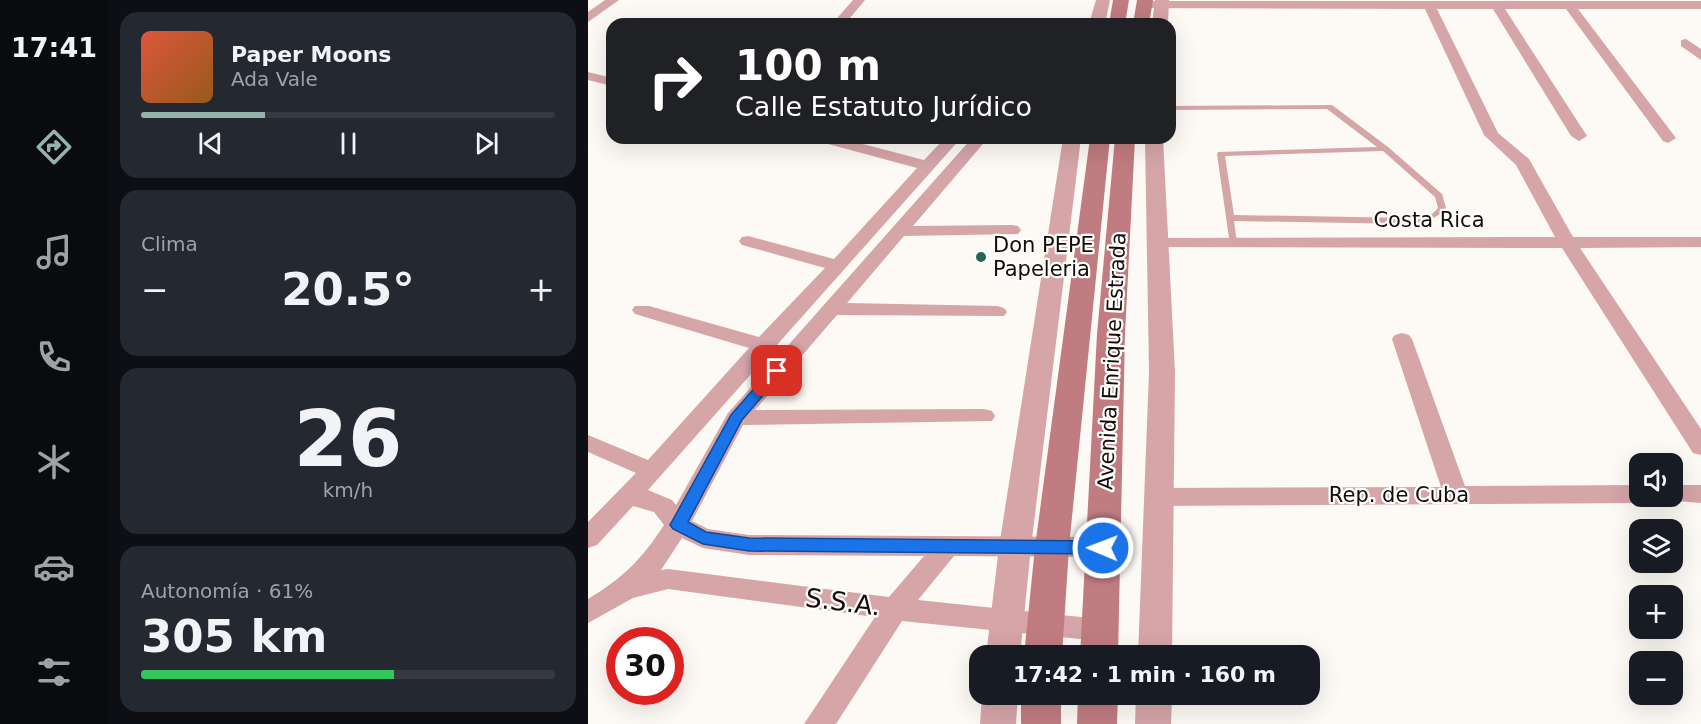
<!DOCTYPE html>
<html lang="es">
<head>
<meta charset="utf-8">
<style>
  body { margin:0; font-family:"DejaVu Sans",sans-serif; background:#242831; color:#f1f3f6; height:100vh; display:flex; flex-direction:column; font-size:22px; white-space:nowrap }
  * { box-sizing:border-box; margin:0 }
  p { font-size:20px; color:#9ea1a6 }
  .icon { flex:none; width:33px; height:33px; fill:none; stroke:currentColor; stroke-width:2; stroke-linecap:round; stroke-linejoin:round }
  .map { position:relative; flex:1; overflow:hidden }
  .sheet { display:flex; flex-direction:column; gap:12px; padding:12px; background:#0d0f14; width:480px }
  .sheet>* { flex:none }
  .top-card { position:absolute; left:18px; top:18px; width:570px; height:126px; border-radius:18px; box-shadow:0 6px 24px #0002; background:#202124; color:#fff; overflow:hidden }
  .fabs { position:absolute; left:1041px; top:453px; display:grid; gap:12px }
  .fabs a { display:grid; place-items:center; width:54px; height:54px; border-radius:12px; background:#171b24; box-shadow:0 6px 24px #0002; font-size:30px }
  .speed { position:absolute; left:18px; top:627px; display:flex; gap:12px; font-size:30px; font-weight:700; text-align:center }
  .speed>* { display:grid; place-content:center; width:78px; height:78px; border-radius:50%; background:#171b24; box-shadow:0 6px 24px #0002; line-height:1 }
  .speed .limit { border:9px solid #d22; background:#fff; color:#111 }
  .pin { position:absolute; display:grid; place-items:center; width:51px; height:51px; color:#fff; margin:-26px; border-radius:12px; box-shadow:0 3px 9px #0006 }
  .me { position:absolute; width:66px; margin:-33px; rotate:271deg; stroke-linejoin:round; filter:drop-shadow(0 0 4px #0008) }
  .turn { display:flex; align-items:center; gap:21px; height:126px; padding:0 30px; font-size:27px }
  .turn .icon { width:78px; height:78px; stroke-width:2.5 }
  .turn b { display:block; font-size:42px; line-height:51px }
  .big { font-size:45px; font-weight:700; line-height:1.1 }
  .sheet .tile { flex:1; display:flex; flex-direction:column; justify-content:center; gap:9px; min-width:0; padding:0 21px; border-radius:18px; background:#242831 }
  .sheet .dial { align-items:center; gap:0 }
  .dial b { font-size:78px; line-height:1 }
  .song { display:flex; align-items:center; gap:18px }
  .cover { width:72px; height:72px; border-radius:9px; background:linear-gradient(135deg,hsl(10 70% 55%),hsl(30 70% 35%)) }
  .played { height:6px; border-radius:3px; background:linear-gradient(90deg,#95b3ad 30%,#363941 30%) }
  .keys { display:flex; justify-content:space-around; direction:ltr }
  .heat { display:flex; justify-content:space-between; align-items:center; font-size:33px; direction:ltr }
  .charge { height:9px; border-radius:4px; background:linear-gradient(90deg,#34c759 61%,#363941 0) }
  .trip { position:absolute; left:381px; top:645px; width:351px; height:60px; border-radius:18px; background:#171b24; box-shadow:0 6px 24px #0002; font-weight:700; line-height:60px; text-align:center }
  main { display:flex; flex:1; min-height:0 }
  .tab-bar { display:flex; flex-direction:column; width:108px; justify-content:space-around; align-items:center; background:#090b0e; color:#9ea1a6 }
  .tab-bar .icon { width:42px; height:42px }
  .tab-bar .on { color:#95b3ad }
  .tab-bar b { font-size:27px; color:#f1f3f6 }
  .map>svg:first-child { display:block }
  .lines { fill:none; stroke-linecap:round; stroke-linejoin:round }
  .service { fill:#d5a5a8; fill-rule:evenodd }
  .minor { fill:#d5a5a8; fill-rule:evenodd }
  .tertiary { fill:#d5a5a8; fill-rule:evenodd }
  .secondary { fill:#c07c81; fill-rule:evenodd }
  .route { fill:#1a73e8; stroke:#114b97; stroke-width:1.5 }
  .poi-dot { fill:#246553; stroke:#fff; stroke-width:2 }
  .labels { text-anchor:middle; stroke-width:4.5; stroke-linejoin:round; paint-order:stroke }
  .street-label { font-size:21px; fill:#140c06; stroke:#fff }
  .poi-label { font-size:21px; fill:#140c06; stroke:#fff; text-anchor:start }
  .near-street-label { font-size:26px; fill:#140c06; stroke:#fff }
</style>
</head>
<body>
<main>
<nav class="tab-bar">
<b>17:41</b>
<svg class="icon on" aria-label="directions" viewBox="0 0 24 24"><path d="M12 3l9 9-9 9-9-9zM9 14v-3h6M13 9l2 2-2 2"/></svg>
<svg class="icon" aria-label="music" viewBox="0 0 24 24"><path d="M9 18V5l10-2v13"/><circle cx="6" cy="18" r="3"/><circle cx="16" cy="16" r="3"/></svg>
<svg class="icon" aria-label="phone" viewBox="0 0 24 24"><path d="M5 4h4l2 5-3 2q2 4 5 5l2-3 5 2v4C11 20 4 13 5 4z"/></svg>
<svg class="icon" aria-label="climate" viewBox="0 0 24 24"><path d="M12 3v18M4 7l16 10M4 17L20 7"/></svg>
<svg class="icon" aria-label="car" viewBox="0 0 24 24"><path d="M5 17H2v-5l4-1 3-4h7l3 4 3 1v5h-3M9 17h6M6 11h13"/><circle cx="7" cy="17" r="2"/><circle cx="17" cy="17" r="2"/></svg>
<svg class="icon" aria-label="filters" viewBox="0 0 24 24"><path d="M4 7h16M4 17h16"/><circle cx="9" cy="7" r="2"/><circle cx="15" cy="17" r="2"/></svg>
</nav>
<section class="sheet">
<div class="tile">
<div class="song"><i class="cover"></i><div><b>Paper Moons</b><p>Ada Vale</p></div></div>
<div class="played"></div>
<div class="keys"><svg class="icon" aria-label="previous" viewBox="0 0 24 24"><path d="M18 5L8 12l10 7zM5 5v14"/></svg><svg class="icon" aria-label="pause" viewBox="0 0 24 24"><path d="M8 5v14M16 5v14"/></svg><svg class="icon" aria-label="next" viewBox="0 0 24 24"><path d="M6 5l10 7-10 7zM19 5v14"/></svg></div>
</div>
<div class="tile"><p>Clima</p>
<div class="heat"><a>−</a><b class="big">20.5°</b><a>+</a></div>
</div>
<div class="tile dial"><b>26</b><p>km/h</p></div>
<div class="tile"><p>Autonomía · 61%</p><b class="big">305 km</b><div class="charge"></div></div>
</section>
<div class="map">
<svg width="1113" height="724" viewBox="0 0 1113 724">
  <rect width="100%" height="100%" fill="#fdf9f5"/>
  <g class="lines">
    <path class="service" d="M744,105L800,147L854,194L858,208C848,220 837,221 822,224L646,221L649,243L645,246L642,245L629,154L630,152L789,147L739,109L582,110V106ZM795,151L847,197L850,208L844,214L822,218L646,215L637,156Z"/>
    <path class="minor" d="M17,0H31L0,22V12Z
      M265,0H277L257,24H244Z
      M556,1H1113V9H990L1088,138L1080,143L1075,141L978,9H917L999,136L991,141L983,136L905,9H849L910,133L941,159L985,237H1113V247L992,248L1113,429V455L1105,453L974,248L564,247L561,243L564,239L570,238L967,237L928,165L896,135L837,9L552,8V2Z
      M1098,39L1113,49V60L1093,46V40Z
      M0,72L24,78V86L0,80Z
      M226,138H252L336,160L357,138H373L60,490L84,500L88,505L140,413L384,138H400L325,226L424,225L430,226L433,230L430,234L316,236L259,303L409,306L416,308L419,312L416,316L249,315L167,410L396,409L404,411L407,416L404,421L155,425L104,521L120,529L161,535L515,537L524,540L528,547L524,554L515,557L366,556L330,600L512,619L522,622L526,630L522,638L512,641L314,621L248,724H216L287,617L80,589L45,598L0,623V599C35,578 54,559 76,525L66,512L45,506L9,545L0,548V522L48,473L0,452V435L60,460L161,348L47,314L44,310L47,306H61L171,337L237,268L154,245L151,241L154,237L160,236L246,259L329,168L229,141ZM94,538L115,548L161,555L336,556L301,597L80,569L73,570Z
      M814,333L821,335L824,339L877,486L1052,485V496H1063L1061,500L1052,503L571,506L562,503L559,497L562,491L571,488L853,487L804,339L807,335Z
      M1084,485H1113V503L1075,500L1073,496H1084Z"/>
    <path class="tertiary" d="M508,0H522L517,24H501Z
      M567,0H581L580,24H564Z
      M475,138H493L443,547L432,656H398L411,547Z
      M557,138H575L587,372L584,656H550L561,372Z
      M394,694H430L428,724H392Z
      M548,694H584L583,724H547Z"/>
    <path class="secondary" d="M525,0H541L537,24H521Z
      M549,0H565L561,24H545Z
      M502,138H522L481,547L474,656H436L447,547Z
      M527,138H547L537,334L530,656H492L509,334Z
      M433,694H473V724H433Z
      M490,694H530L529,724H489Z"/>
  </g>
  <path class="route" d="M189,367L196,371L154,420L100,522L118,532L161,538L515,541L523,548L515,554L161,551L115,544L85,529L82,525L143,415L184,368Z"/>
  <circle class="poi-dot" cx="393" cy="257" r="6"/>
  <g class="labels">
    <g class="street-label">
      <text x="841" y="227">Costa Rica</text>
      <text transform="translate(524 361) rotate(-87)" y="7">Avenida Enrique Estrada</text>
      <text x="811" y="502">Rep. de Cuba</text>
    </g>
    <g class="poi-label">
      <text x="405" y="252">Don PEPE<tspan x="405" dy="24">Papeleria</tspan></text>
    </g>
    <g class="near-street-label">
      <text transform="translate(255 602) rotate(7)" y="9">S.S.A.</text>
    </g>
  </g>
</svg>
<div class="fabs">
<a><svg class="icon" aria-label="sound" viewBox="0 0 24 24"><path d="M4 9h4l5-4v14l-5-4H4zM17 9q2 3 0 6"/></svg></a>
<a><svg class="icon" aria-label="layers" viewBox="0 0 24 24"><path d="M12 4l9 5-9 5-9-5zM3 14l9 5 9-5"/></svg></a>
<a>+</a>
<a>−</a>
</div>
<div class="speed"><div class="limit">30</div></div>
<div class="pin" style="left:189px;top:371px;background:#d93025"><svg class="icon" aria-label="arrive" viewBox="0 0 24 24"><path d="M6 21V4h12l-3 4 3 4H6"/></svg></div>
<svg class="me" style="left:515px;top:548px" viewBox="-20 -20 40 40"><circle r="17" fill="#1a73e8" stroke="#fff" stroke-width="3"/><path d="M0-11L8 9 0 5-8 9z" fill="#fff"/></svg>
<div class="trip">17:42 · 1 min · 160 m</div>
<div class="top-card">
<div class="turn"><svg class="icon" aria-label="right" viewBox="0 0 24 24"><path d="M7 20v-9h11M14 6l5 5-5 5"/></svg><div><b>100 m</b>Calle Estatuto Jurídico</div></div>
</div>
</div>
</main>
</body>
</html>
